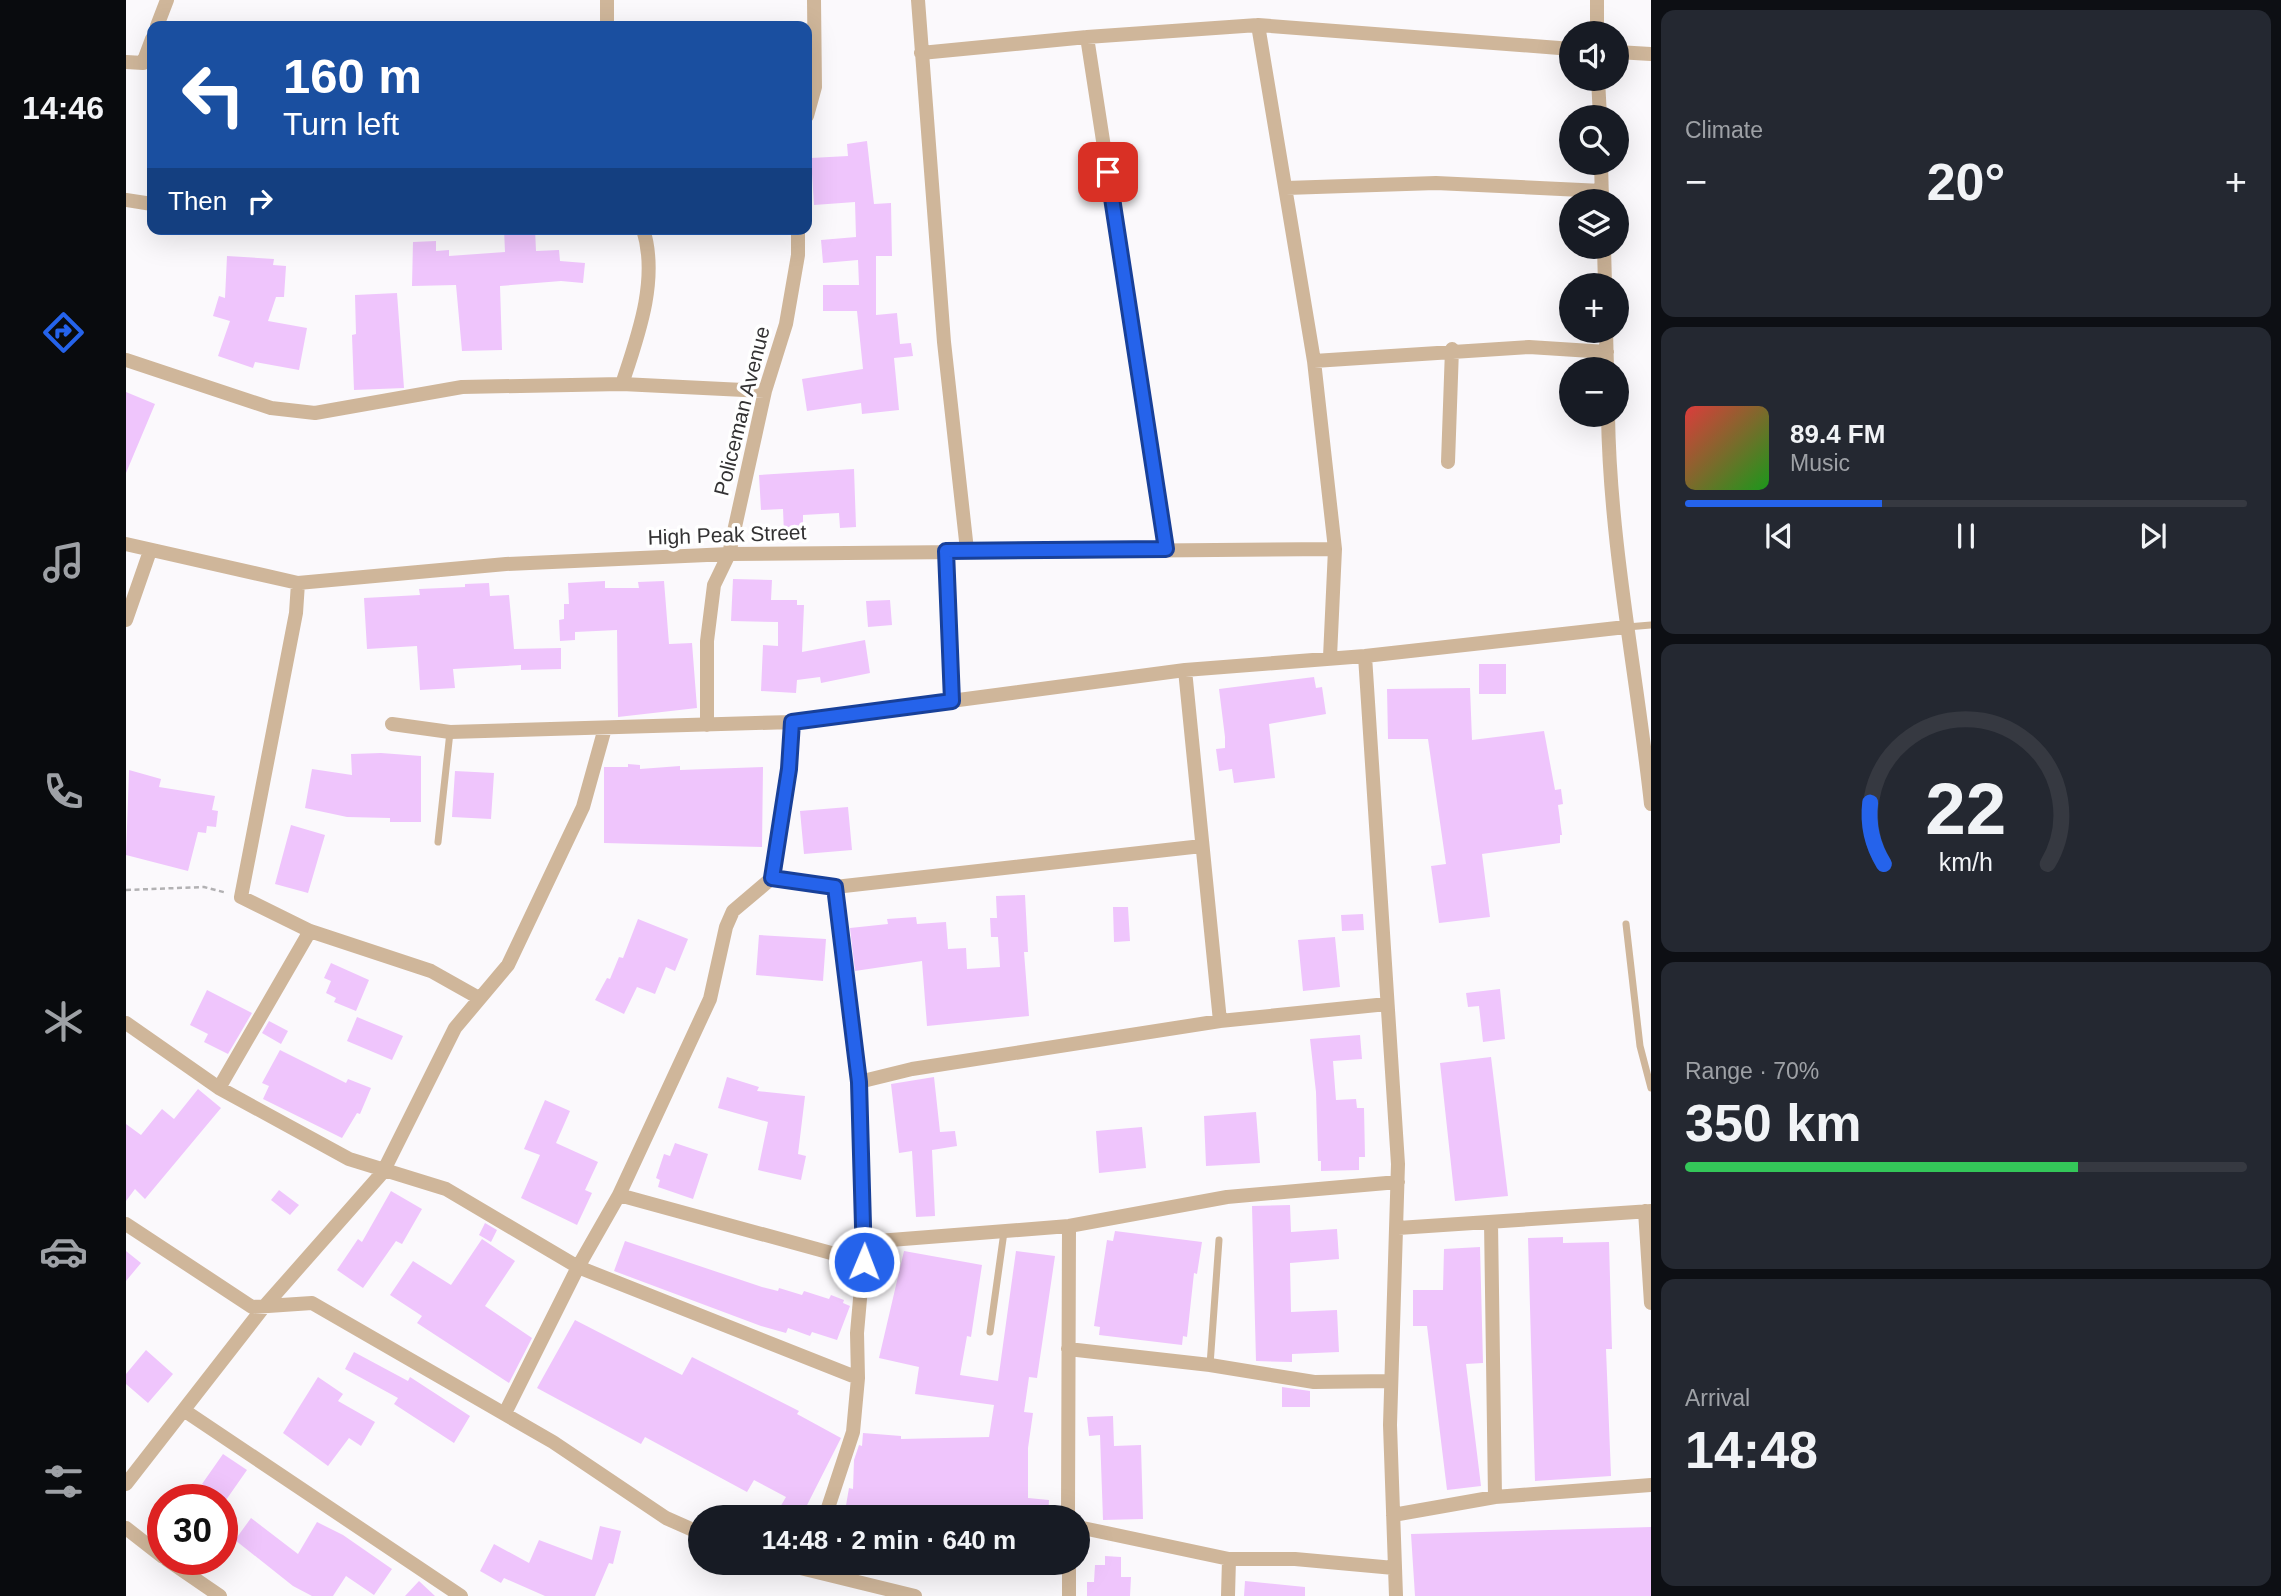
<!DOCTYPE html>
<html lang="en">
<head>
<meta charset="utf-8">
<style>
  body { margin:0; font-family:Helvetica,sans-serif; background:#242831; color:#f1f3f6; height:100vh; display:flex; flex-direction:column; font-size:26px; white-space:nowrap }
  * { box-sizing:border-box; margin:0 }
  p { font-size:23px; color:#9ea1a6 }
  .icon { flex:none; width:38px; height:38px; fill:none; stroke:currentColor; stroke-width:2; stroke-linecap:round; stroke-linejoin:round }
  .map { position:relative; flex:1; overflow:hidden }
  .details { display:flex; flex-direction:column; gap:10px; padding:10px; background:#0d0f14; width:630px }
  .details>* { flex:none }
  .guide { position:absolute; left:21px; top:21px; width:665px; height:214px; border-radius:14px; box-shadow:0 7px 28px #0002; background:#1a4fa0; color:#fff; overflow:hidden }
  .buttons { position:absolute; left:1433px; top:21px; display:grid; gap:14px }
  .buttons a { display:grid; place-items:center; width:70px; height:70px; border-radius:50%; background:#171b24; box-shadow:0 7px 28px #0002; font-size:35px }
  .speed { position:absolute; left:21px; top:1484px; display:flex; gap:14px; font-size:35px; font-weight:700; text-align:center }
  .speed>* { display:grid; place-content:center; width:91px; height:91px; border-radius:50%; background:#171b24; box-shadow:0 7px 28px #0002; line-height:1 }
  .speed .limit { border:10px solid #d22; background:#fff; color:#111 }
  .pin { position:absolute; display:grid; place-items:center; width:60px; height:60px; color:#fff; margin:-30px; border-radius:14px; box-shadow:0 4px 10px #0006 }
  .me { position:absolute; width:77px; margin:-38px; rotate:1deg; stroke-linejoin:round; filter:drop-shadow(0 0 5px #0008) }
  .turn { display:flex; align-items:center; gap:24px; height:147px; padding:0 21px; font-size:32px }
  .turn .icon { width:91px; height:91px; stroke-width:2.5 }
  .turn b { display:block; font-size:49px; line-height:60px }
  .then { display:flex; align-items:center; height:66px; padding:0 21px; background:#0003; gap:14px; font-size:26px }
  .big { font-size:52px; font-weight:800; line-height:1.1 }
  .details .card { flex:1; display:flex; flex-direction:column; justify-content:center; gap:10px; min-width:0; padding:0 24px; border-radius:14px; background:#242831 }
  .details .dial { align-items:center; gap:0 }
  .dial svg { height:182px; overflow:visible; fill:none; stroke:#363941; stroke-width:7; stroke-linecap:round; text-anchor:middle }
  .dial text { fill:#f1f3f6; stroke:none }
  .song { display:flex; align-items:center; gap:21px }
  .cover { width:84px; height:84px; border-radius:10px; background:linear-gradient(135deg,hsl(0 70% 55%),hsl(120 70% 35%)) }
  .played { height:7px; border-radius:4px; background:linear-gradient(90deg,#2563eb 35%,#363941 35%) }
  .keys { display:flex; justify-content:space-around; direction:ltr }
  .heat { display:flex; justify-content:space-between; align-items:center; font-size:38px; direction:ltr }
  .charge { height:10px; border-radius:5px; background:linear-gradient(90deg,#34c759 70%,#363941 0) }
  .trip { position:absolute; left:562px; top:1505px; width:402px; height:70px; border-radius:35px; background:#171b24; box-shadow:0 7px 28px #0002; font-weight:800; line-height:70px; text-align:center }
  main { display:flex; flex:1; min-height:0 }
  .tab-bar { display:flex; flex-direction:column; width:126px; justify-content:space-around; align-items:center; background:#090b0e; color:#9ea1a6 }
  .tab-bar .icon { width:49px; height:49px }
  .tab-bar .selected { color:#2563eb }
  .tab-bar b { font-size:32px; color:#f1f3f6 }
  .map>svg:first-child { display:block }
  .building { fill:#efc5fc }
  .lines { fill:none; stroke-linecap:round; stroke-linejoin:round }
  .path { stroke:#b2b1b3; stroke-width:2.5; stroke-dasharray:5 3.5; stroke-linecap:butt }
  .lane { stroke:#cfb69a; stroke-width:7 }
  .street { stroke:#cfb69a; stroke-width:14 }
  .route-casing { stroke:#184099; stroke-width:18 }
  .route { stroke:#2563eb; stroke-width:12 }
  .labels { text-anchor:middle; stroke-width:7; stroke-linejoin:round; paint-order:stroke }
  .street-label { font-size:21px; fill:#333233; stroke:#fff }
</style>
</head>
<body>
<main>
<nav class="tab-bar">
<b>14:46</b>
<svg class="icon selected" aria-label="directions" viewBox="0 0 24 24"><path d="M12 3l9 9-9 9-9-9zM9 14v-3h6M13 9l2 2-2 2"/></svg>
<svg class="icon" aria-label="music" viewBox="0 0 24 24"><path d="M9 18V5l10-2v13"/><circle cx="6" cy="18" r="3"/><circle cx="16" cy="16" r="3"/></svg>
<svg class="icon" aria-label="phone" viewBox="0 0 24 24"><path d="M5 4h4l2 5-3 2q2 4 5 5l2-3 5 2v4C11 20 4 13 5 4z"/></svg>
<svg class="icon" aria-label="climate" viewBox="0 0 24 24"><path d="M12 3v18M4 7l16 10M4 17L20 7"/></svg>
<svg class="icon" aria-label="car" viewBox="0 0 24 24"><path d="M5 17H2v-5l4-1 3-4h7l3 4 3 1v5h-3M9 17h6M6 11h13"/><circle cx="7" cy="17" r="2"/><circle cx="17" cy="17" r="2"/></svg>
<svg class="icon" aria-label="filters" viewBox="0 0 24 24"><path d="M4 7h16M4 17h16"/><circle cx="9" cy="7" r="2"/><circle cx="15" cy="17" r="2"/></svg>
</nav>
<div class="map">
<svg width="1525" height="1596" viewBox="0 0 1525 1596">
  <rect width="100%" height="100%" fill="#fbf9fc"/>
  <path class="building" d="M741,141L748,204L765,203L766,256H750V315L771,313L774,344L785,343L787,356L768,358L773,410L736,414L735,403L681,411L676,379L737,369L731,311H697V285H733L732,260L697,263L695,240L730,237L729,202L688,205L685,158L722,156L721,144Z
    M378,229H409L410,251L433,250L434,261L459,263L457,283L435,281L374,286L376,350L336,351L330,285L286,286L287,242L310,241V251L323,250V256L379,252Z
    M101,256L148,259L147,265L160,266L158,297H150L142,321L181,328L173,370L129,362L127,368L92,356L104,321L87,316L93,296L99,298Z
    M271,293L278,388L228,390L226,335L230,334L229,295Z
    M0,392L29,404L0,473Z
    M728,469L730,527L714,528L713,513L677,515V533L658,534L657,509L635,510L633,475Z
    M607,579L646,580L645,600H671V605H678L676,652L739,640L744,673L695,683L694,677L671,680L670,693L635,691L637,645L652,646V622L605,621Z
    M479,581V588H513L512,582L538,581L543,644L566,643L571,708L492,717L491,630L449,632V640L434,641L433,620L438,619V604H443L442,583Z
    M363,583L364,596L383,595L388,649L435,648V669L395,670V665L327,669L329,688L294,690L291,646L241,649L238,598L294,595L293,589L339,587V584Z
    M764,600L766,625L742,627L740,601Z
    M1353,664H1380V694H1353Z
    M1188,677L1190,688L1196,687L1200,714L1143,724L1149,778L1108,783L1106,769L1093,771L1090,749L1099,748V737L1093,689Z
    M1344,688L1346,740L1418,731L1429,790L1435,789L1437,804L1432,805L1436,835H1434V843L1356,854L1364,917L1313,923L1305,866L1320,864L1302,739H1262L1261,689Z
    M255,753L295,756V822H264V818L221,817L179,808L186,769L226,775L225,754Z
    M502,764L514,765V769L554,766V770L637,767L636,847L478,843V767H502Z
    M3,770L35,779L33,787L89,796L86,810L92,811L90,827L81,826L80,833L72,832L62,871L0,855Z
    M329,771L368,773L365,819L326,817Z
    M722,807L726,850L678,854L674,811Z
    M165,825L199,835L182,893L149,884Z
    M899,895L902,952H898L903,1016L801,1026L796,961L729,971L724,928L762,924L761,919L790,917L791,924L820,922L822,949L840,948L841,969L874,967L872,937H865L864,918H871L870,896Z
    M987,907H1002L1004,941L988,942Z
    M1237,914L1238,930L1216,931L1215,915Z
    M512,919L562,939L549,971L540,967L529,994L511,987L498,1014L469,1000L481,978L484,979L493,957L497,958Z
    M633,935L700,939L697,981L630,975Z
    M1209,937L1214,987L1177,991L1172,940Z
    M205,963L243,980L230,1011L208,1002L210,998L200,993L205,981L198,978Z
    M1374,989L1379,1039L1357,1042L1353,1006L1342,1007L1340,993Z
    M81,990L126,1013L102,1054L78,1042L82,1034L64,1025Z
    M231,1017L277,1036L266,1060L221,1041Z
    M143,1021L162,1031L155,1044L136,1033Z
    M1234,1035L1236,1059L1207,1061L1210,1100L1230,1099L1231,1108H1238L1239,1157H1233V1170L1195,1171V1161H1192L1190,1092L1184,1039Z
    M154,1050L220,1083L222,1079L245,1088L234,1114L231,1113L216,1138L137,1099L143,1086L136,1083Z
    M1365,1057L1382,1196L1329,1201L1314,1063Z
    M601,1077L633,1087L631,1091L679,1096L672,1154L680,1156L675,1180L632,1170L642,1122L592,1108Z
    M808,1077L814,1132L829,1131L831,1146L806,1150L809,1216L790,1217L786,1151L773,1153L765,1084Z
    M72,1089L95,1108L19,1199L9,1189L0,1201V1124L15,1135L36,1109L48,1119Z
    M419,1100L444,1111L430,1143L472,1162L459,1190L466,1193L451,1225L395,1198L414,1155L398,1149Z
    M1130,1112L1134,1163L1080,1166L1078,1116Z
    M1016,1127L1020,1168L973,1173L970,1131Z
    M549,1143L582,1154L567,1199L532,1187L534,1180L530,1178L538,1154L544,1156Z
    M153,1190L173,1205L164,1215L145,1200Z
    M265,1191L296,1209L276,1244L270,1241L237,1288L211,1270L232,1239L236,1242Z
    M1164,1205L1165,1232L1211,1229L1213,1259L1164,1263L1165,1312L1211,1310L1213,1352L1166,1354V1362L1130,1361L1126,1206Z
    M359,1223L371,1230L365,1242L353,1235Z
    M989,1231L1076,1242L1071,1274L1068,1273L1061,1337L1057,1336L1056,1345L973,1335L974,1327L968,1326L981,1240L987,1241Z
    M1437,1237V1243L1483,1242L1486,1349H1480L1485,1476L1409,1481L1402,1238Z
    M356,1239L389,1261L359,1306L406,1338L383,1383L291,1323L296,1316L264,1295L287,1261L325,1285Z
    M499,1241L636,1287L652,1291L653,1288L676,1295L678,1291L703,1299L705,1295L718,1300L717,1303L724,1306L711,1340L686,1332L684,1336L662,1328L660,1333L635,1326L488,1271Z
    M1354,1247L1357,1363L1340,1364L1355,1486L1321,1490L1301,1326H1287V1290H1317L1318,1249Z
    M0,1251L15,1263L0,1281Z
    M778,1251L856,1265L845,1337L841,1336L834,1375L872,1381L890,1251L929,1256L911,1378L903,1377L898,1412L907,1413L902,1448V1498L923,1500L922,1517H718L723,1488L727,1489L728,1460L733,1445L736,1446L737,1433L775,1436V1439L863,1437L868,1405L789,1394L793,1367L753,1358Z
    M449,1320L556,1375L566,1357L673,1411L671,1414L715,1438L675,1517L653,1509L660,1497L628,1480L621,1492L519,1437L515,1444L411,1388Z
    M20,1350L47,1374L22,1403L0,1384V1374Z
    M228,1352L282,1381L284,1377L344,1416L328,1443L268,1404L272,1398L219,1369Z
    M192,1377L217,1394L212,1401L249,1422L235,1446L223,1438L202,1466L157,1433Z
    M1156,1387L1184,1391V1407H1156Z
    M987,1416L988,1446L1015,1445L1017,1519L977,1520L974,1435L963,1436L961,1417Z
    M97,1454L121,1470L100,1500H82L87,1492L76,1484Z
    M125,1518L172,1554L191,1522L217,1535L266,1569L248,1595L220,1576L207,1596H186L167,1586L109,1540Z
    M474,1526L495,1531L487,1564L483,1563L469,1596H419L378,1578L375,1583L354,1571L368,1544L403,1563L413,1540L466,1560Z
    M1525,1527V1596H1289L1285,1534Z
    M979,1556L995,1557V1577H1005L1004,1596H961V1582H968L969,1565H979Z
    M293,1581L309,1596H279Z
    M1119,1581L1179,1587V1596H1118Z"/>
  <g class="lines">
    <path class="path" d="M0,890L78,887L101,893"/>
    <path class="lane" d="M1501,627L1525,625
      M312,842L324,732
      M1500,924L1514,1046L1525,1088
      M864,1332L878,1232
      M1084,1365L1093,1240"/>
    <path class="street" d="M481,0V26
      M792,0L818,342L841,550
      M1471,0V33
      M1132,25L1188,361L1209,549L1204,657
      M31,26L41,0
      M961,37L1040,549
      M1491,52L1525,54
      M795,53L961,37L1132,25L1446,49
      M0,62L17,63L26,39
      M1472,79L1474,117
      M681,116L689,87L688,0
      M1475,163L1476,201
      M1160,188L1310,183L1476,191
      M0,200L26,204
      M1478,247L1479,285
      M1480,331L1481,369
      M0,360L145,408L189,413L336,387L496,384C512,336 533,279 517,229
      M1188,361L1403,347L1481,352
      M496,384L639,391
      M1482,415C1484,546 1511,674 1525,804
      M1322,462L1326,349
      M0,544L172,583L380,564L603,554L1209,549
      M820,551L826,701
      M172,583L170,613L115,897L184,931L305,971L353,998
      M0,620L24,551
      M1239,656L1272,1164L1264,1425L1270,1596
      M1059,670L1094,1021
      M266,724L324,732L666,722L1059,670L1239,656L1500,627
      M581,725V641L588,585L603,554L639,391L660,324L672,255V229
      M646,878L709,887L1076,846
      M709,887L733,1082L786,1069L1094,1021L1261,1004
      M0,1023L93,1088L223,1159L320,1189L452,1267L493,1195L584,999L600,927L607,911L646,878L663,769L666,722
      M93,1088L184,931
      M493,1195L738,1262
      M1519,1211L1525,1303
      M1365,1222L1369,1497
      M0,1224L126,1307L186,1303L427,1442L540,1518L574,1533
      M1272,1228L1525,1211
      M739,1242L943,1226L1101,1197L1272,1182
      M942,1349L1084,1365L1188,1382L1265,1381
      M59,1411L335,1596
      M379,1413L452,1267L732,1378
      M0,1484L137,1308L257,1172L329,1028L382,965L457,807L479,728
      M1267,1515L1369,1497L1525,1485
      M699,1517L727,1432L732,1378L731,1333L739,1242L733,1082
      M942,1517L943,1226
      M952,1527L1103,1559H1169L1268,1568
      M0,1528L37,1557
      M40,1559L94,1596
      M654,1563L789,1596
      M943,1563V1596
      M1102,1596L1103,1559"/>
  </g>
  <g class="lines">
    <g class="route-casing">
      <path id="route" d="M738,1262L733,1082L709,887L646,878L663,769L666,722L826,701L820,551L1040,549L982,172"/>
    </g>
    <use href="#route" class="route"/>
  </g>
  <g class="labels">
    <g class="street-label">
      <text transform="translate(616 411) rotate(-76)" y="7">Policeman Avenue</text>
      <text transform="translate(601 535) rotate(-2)" y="7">High Peak Street</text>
    </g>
  </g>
</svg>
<div class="buttons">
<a><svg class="icon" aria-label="sound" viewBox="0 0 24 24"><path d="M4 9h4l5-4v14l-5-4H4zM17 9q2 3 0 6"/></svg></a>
<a><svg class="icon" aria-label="search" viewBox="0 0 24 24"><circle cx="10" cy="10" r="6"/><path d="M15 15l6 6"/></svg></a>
<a><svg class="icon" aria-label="layers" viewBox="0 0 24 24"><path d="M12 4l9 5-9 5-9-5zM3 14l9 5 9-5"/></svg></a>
<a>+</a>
<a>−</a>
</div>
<div class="speed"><div class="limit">30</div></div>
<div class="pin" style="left:982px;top:172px;background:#d93025"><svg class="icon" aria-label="arrive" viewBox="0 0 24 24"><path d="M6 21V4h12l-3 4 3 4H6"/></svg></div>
<svg class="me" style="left:738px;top:1262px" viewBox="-20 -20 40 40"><circle r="17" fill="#2563eb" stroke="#fff" stroke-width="3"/><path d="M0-11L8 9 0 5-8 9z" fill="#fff"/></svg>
<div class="trip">14:48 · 2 min · 640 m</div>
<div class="guide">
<div class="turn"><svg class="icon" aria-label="left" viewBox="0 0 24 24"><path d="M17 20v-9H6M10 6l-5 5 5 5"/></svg><div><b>160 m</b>Turn left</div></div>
<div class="then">Then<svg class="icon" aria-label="right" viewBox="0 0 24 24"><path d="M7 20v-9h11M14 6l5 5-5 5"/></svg></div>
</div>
</div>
<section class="details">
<div class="card"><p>Climate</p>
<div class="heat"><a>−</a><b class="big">20°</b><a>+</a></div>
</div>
<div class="card">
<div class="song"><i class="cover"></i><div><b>89.4 FM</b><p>Music</p></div></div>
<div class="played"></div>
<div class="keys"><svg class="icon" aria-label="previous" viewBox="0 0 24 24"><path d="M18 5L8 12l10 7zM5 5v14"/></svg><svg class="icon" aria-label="pause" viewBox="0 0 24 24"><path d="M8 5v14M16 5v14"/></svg><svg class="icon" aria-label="next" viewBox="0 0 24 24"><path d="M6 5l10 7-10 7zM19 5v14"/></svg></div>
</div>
<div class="card dial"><svg viewBox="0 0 100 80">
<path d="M14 69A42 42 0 1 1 86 69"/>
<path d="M14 69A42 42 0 0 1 8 42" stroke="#2563eb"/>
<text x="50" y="56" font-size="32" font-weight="700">22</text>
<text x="50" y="72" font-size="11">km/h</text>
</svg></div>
<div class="card"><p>Range · 70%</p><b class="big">350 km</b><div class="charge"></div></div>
<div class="card"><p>Arrival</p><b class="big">14:48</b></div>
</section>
</main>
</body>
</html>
